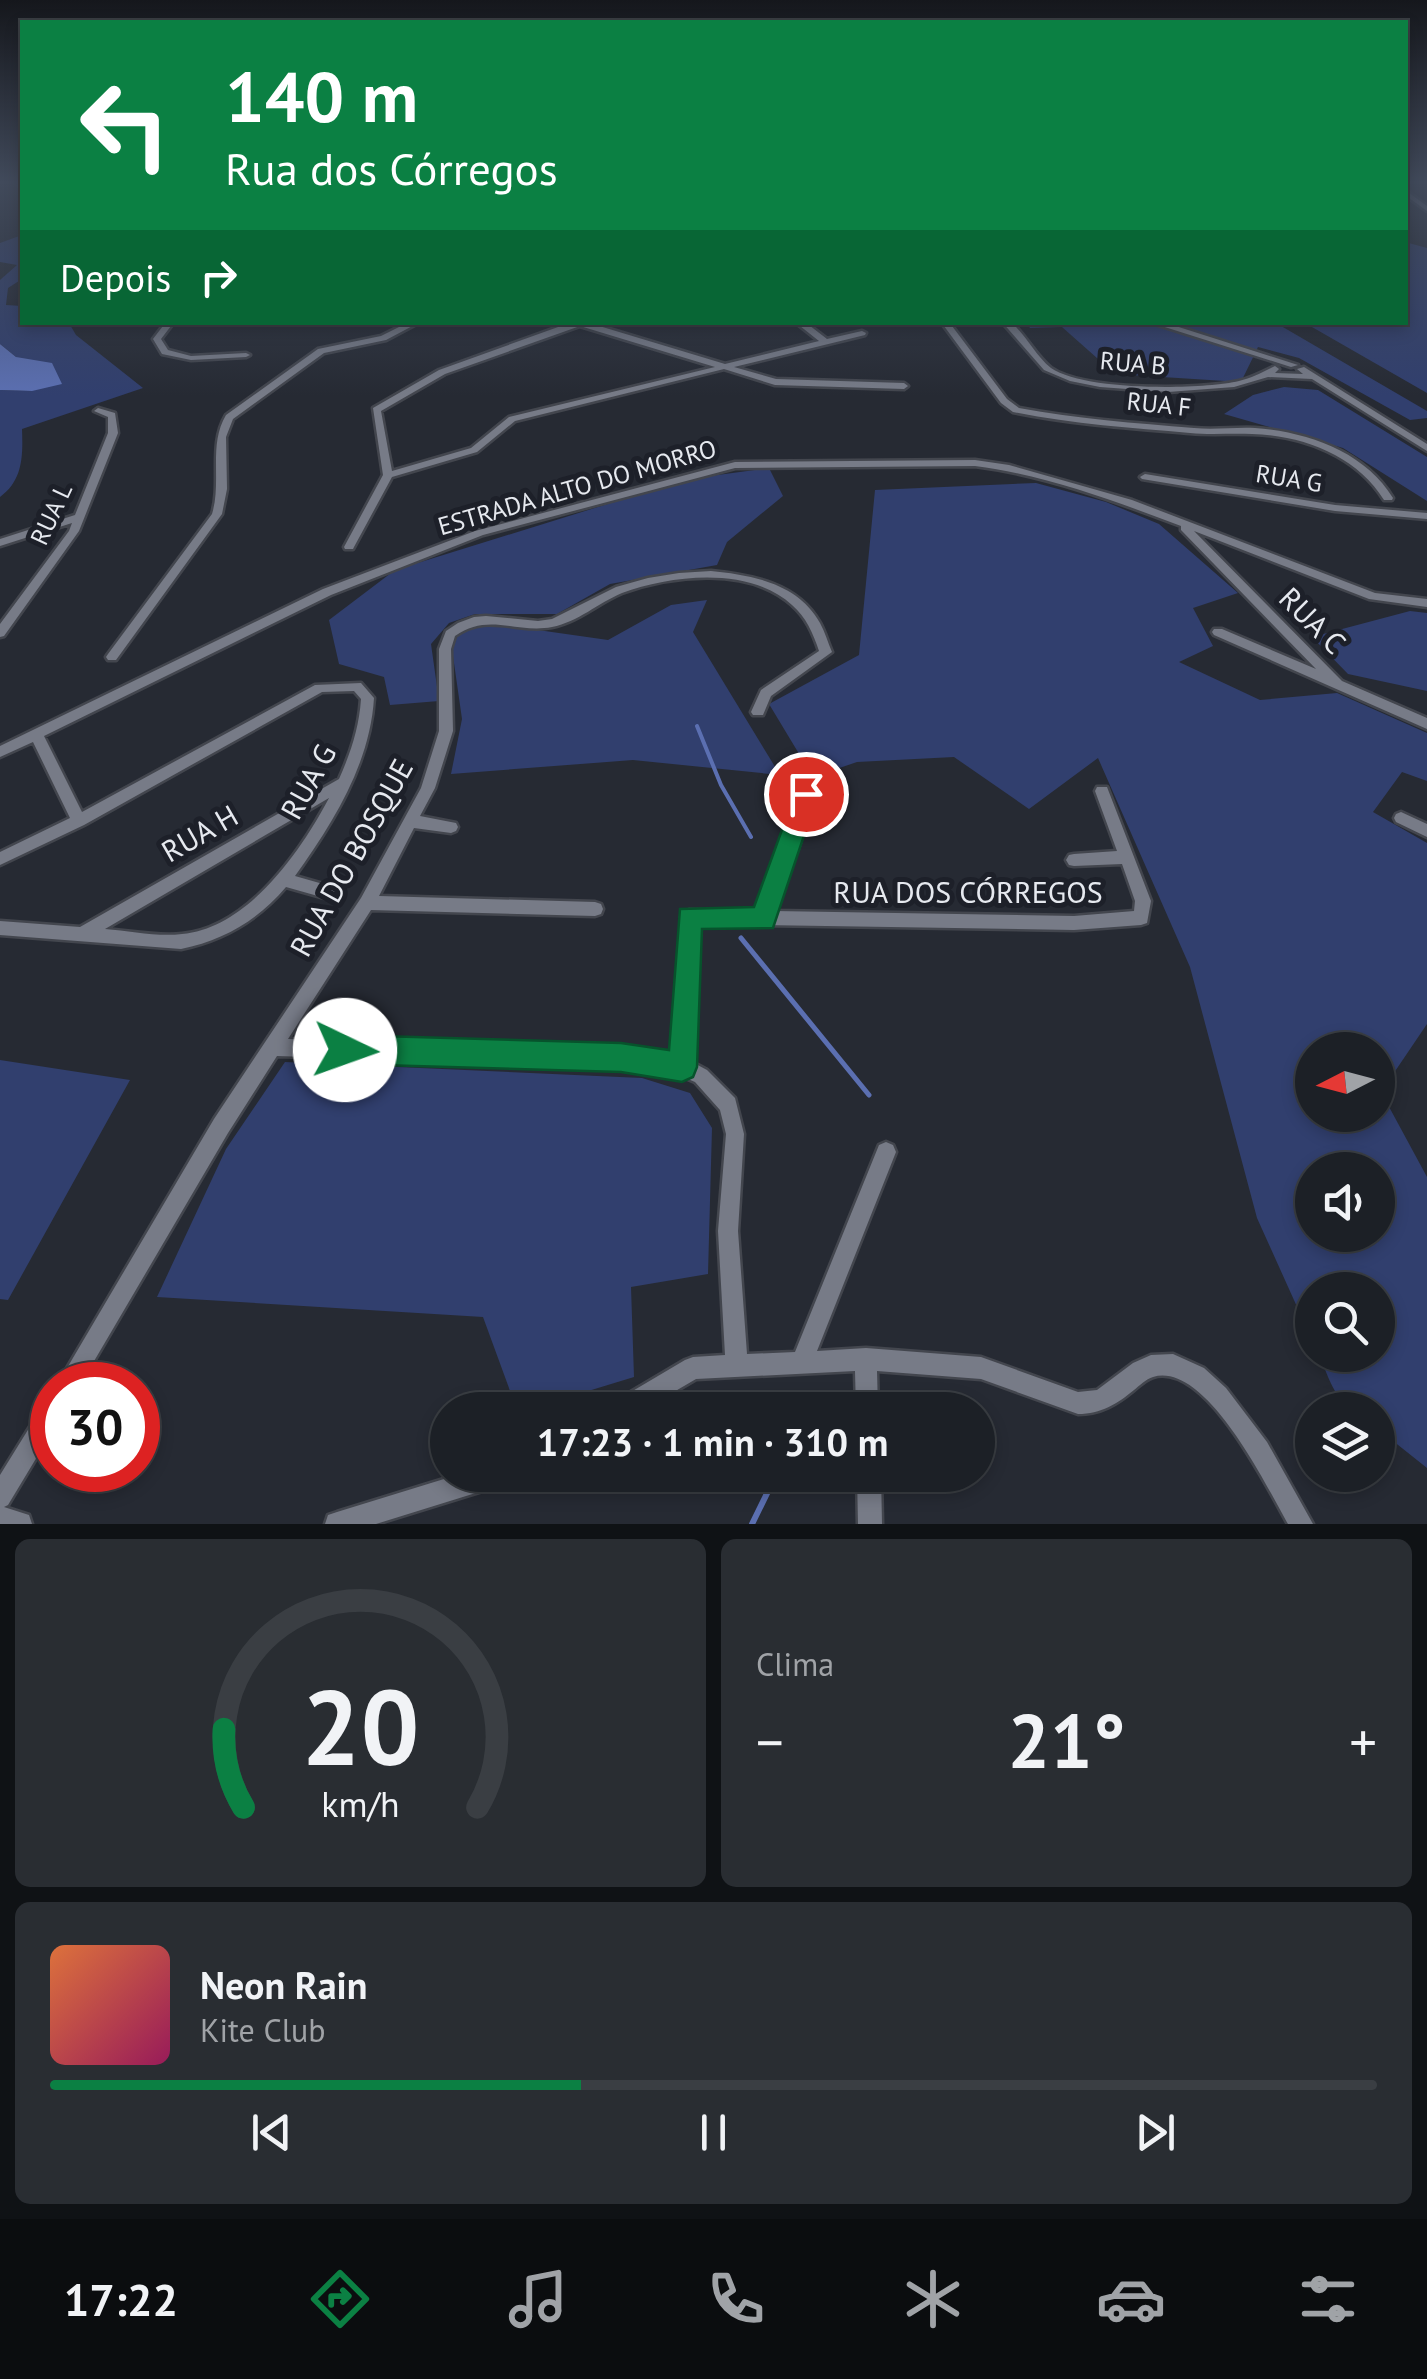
<!DOCTYPE html>
<html lang="pt">
<head>
<meta charset="utf-8">
<style>
  body { margin:0; font-family:"PT Sans",sans-serif; background:#292d32; color:#f1f3f6; height:100vh; display:flex; flex-direction:column; font-size:38px; white-space:nowrap }
  * { box-sizing:border-box; margin:0 }
  p { font-size:32px; color:#a0a3a7 }
  .icon { flex:none; width:55px; height:55px; fill:none; stroke:currentColor; stroke-width:2; stroke-linecap:round; stroke-linejoin:round }
  .map { position:relative; height:1524px; overflow:hidden }
  .panel { display:flex; flex-direction:column; gap:15px; padding:15px; background:#0f1215; flex:1 }
  .panel>* { flex:none }
  .hud { position:absolute; left:20px; top:20px; width:1388px; height:305px; border-radius:0px; box-shadow:0 5px 15px #0003,0 0 0 2px #3a3e43; background:#0b8043; color:#fff; overflow:hidden }
  .needle { width:65px; rotate:264deg }
  .tools { position:absolute; left:1295px; top:1032px; display:grid; gap:20px }
  .tools a { display:grid; place-items:center; width:100px; height:100px; border-radius:50%; background:#1c2026; box-shadow:0 5px 15px #0003,0 0 0 2px #3a3e43; font-size:50px }
  .speed { position:absolute; left:30px; top:1362px; display:flex; gap:20px; font-size:50px; font-weight:700; text-align:center }
  .speed>* { display:grid; place-content:center; width:130px; height:130px; border-radius:50%; background:#1c2026; box-shadow:0 5px 15px #0003,0 0 0 2px #3a3e43; line-height:1 }
  .speed .limit { border:15px solid #d22; background:#fff; color:#111 }
  .pin { position:absolute; display:grid; place-items:center; width:85px; height:85px; color:#fff; margin:-42px; border:5px solid #fff; border-radius:50%; box-shadow:0 2px 10px #0007 }
  .me { position:absolute; width:110px; margin:-55px; rotate:93deg; stroke-linejoin:round; filter:drop-shadow(0 0 8px #0008) }
  .turn { display:flex; align-items:center; gap:35px; height:210px; padding:0 40px; font-size:45px }
  .turn .icon { width:130px; height:130px; stroke-width:2.5 }
  .turn b { display:block; font-size:70px; line-height:85px }
  .then { display:flex; align-items:center; height:95px; padding:0 40px; background:#0003; gap:20px; font-size:38px }
  .big { font-size:75px; font-weight:800; line-height:1.1 }
  .panel .tile { flex:1; display:flex; flex-direction:column; justify-content:center; gap:15px; min-width:0; padding:0 35px; border-radius:15px; background:#292d32 }
  .panel .dial { align-items:center; gap:0 }
  .dial svg { height:260px; overflow:visible; fill:none; stroke:#3a3e43; stroke-width:7; stroke-linecap:round; text-anchor:middle }
  .dial text { fill:#f1f3f6; stroke:none }
  .song { display:flex; align-items:center; gap:30px }
  .cover { width:120px; height:120px; border-radius:15px; background:linear-gradient(135deg,hsl(20 70% 55%),hsl(330 70% 35%)) }
  .played { height:10px; border-radius:5px; background:linear-gradient(90deg,#0b8043 40%,#3a3e43 40%) }
  .keys { display:flex; justify-content:space-around; direction:ltr }
  .heat { display:flex; justify-content:space-between; align-items:center; font-size:55px; direction:ltr }
  .panel .tiles { flex:1; display:grid; gap:15px; grid-template-columns:1fr 1fr }
  .tile:last-child { grid-column:span 2 }
  .trip { position:absolute; left:430px; top:1392px; width:565px; height:100px; border-radius:50px; background:#1c2026; box-shadow:0 5px 15px #0003,0 0 0 2px #3a3e43; font-weight:800; line-height:100px; text-align:center }
  .tabs { display:flex; height:160px; justify-content:space-around; align-items:center; background:#0b0d0f; color:#a0a3a7 }
  .tabs .icon { width:70px; height:70px }
  .tabs .selected { color:#0b8043 }
  .tabs b { font-size:45px; color:#f1f3f6 }
  .map>svg:first-child { display:block }
  .green { fill:#313f6e; fill-rule:evenodd }
  .water { fill:#5b6fb1 }
  .lines { fill:none; stroke-linecap:round; stroke-linejoin:round }
  .stream-far2 { stroke:#5b6fb1; stroke-width:4 }
  .stream-far1 { stroke:#5b6fb1; stroke-width:5 }
  .stream { stroke:#5b6fb1; stroke-width:6 }
  .minor-casing { stroke:#43464e; stroke-width:5 }
  .minor { fill:#777b87; fill-rule:evenodd }
  .route { fill:#0b8043; stroke:#07532c; stroke-width:2.5 }
  .labels { text-anchor:middle; stroke-width:10; stroke-linejoin:round; paint-order:stroke }
  .far-street-label { font-size:25px; fill:#e6e9ef; stroke:#1d2029 }
  .street-label { font-size:30px; fill:#e6e9ef; stroke:#1d2029 }
</style>
</head>
<body>
<div class="map">
<svg width="1427" height="1524" viewBox="0 0 1427 1524">
  <rect width="100%" height="100%" fill="#262a33"/>
  <path class="green" d="M22,235V279L8,288L6,305L22,306V322L69,323L76,335L143,388L22,429C23,456 23,480 0,497V390L32,391L16,357L0,344V280L17,265L0,262V243Z
    M1405,242L1427,248V393L1305,323L1405,322Z
    M1026,323H1276L1427,411V418L1410,420L1299,358L1258,347L1241,382L1115,374L1062,327L1030,328Z
    M1284,387L1318,390L1427,457V501L1343,448L1224,414L1253,395Z
    M769,468L783,496L727,542L717,565L610,584L557,614H475L449,623L431,644L439,701L390,705L384,677L339,664L329,620L395,570L688,479Z
    M1036,483L1106,502L1159,524L1238,593L1193,608L1213,646L1179,662L1260,700L1337,693L1427,733V781L1402,772L1373,812L1427,843V1024L1381,1092L1427,1177V1468L1378,1429V1410C1335,1410 1334,1389 1319,1355H1378V1290H1312V1340L1257,1218L1190,967L1098,758L1029,809L954,757L857,762L813,777L769,704L859,655L875,490ZM1312,1050H1378V1115H1312ZM1312,1170H1378V1235H1312Z
    M707,600L693,632L780,775L633,760L451,774L462,719L452,649L460,630L488,623L608,640L671,605Z
    M1410,611L1427,613V691L1348,674L1312,637Z
    M0,1060L130,1080L8,1300L0,1299Z
    M285,1062L642,1078L690,1093L712,1128L708,1274L631,1287L634,1377L526,1410H517L483,1317L157,1297L226,1149Z"/>
  <path class="water" d="M0,344L16,357L52,363L62,384L32,391L0,390Z"/>
  <g class="lines">
    <path class="stream-far2" d="M697,726L721,785L751,837"/>
    <path class="stream-far1" d="M741,938L869,1095"/>
    <path class="stream" d="M752,1524L776,1475"/>
    <g class="minor-casing">
      <path id="minor" d="M16,183H22V188Z
        M1405,190L1427,206V211L1405,195Z
        M166,322H174L161,339L168,350L191,356L246,353L250,355L246,357L191,360L162,354L153,339Z
        M409,322H420L386,340L324,353L233,419L226,437L227,489L222,514L116,660H108L106,657L108,654L212,514C222,481 208,445 226,415L318,349L381,336Z
        M586,322L725,364L819,341L795,322H805L827,339L862,331L866,333L865,335L734,367L776,379L904,383L908,386L904,389L775,385L724,369L515,421L477,452L392,477L354,547L353,549H345L344,547L383,475L373,408L439,370L572,322ZM580,326L715,367L509,417L471,448L392,471L381,411L445,374Z
        M941,322H949L1007,399L1019,408C1077,419 1135,423 1194,428C1215,430 1235,427 1255,428C1308,432 1365,452 1393,498L1392,500H1384C1357,456 1303,435 1252,434C1231,433 1211,435 1190,433C1131,428 1071,424 1013,412L1001,403Z
        M1002,322H1011L1015,326C1028,339 1037,357 1051,368C1084,391 1200,390 1239,381C1252,378 1263,372 1275,366L1279,369L1275,373L1303,374L1297,369L1304,367L1427,444V451L1312,379L1268,377L1234,387L1168,392L1100,387L1070,381L1044,370Z
        M1149,322H1163L1298,365L1291,367Z
        M98,408L115,413L118,433L79,531L4,636L0,637V624L69,531L72,523L0,546V539L75,515L108,433V417L94,411Z
        M975,460L1009,465L1132,500L1375,593L1427,599V607L1369,599L1194,531L1342,681L1427,718V729L1214,635L1212,632L1214,629H1222L1316,669L1181,530V526C1115,501 1045,475 975,466L735,468L483,535L331,595L44,736L82,812L315,685L361,683L374,698C370,764 333,823 295,876L337,888L340,893L337,898L332,900L286,887C258,920 224,940 181,949L0,935V921L80,927L339,779C351,752 359,728 361,699L354,691L322,692L84,825L0,865V852L70,818L33,742L0,757V746L323,589L475,531L735,462ZM329,798C301,851 248,928 182,934C158,937 130,931 105,929Z
        M1145,474L1335,505L1427,513V519L1335,511L1142,479L1140,477Z
        M711,571C751,575 798,583 820,623C825,632 828,643 832,652L771,696L763,715H753L751,712L761,690L819,651C813,633 806,617 792,605C749,566 672,575 622,593C598,603 578,622 552,627C517,634 488,612 455,636L451,649L453,731L435,788L420,816L456,823L458,827L456,831L451,833L414,828L379,896L595,902L601,904L603,909L601,914L595,916L371,910L288,1039L621,1049L675,1057L681,917L683,912L689,910L758,911L797,807V783L799,779H809C818,812 786,877 774,911L1074,916L1134,911L1135,901L1122,864L1074,866L1069,865L1066,860L1069,855L1074,854L1117,851L1095,791L1097,787H1107L1151,901L1147,923L1141,925L1074,930L697,924L692,1062L707,1070L735,1098L744,1134L738,1231L747,1354L795,1352L879,1145L886,1142L893,1145L896,1152L817,1351L866,1348L981,1357L1078,1392L1097,1390L1133,1363L1151,1355L1173,1354L1204,1368L1226,1388L1267,1442L1313,1524H1288C1267,1487 1206,1361 1153,1377C1146,1379 1139,1386 1134,1390C1117,1404 1101,1414 1078,1414L981,1379L877,1371L878,1410H856L855,1371L696,1379L643,1410H611L614,1402L685,1360L693,1357L725,1355L718,1231L726,1134L720,1110L695,1082L681,1076L621,1067L277,1056L228,1133L80,1385H57L214,1119L361,898L421,788L439,731V649L446,631L458,623L474,617L486,616L538,621L552,619L616,587L648,578L679,573Z
        M1401,812L1427,824V837L1396,822L1394,818L1396,814Z
        M52,1401V1432L8,1505L4,1507L29,1515L32,1524H0V1475L44,1404Z
        M457,1475H507L503,1483L495,1487L376,1524H325L328,1515L337,1512Z
        M857,1475H881L882,1524H858Z"/>
    </g>
    <use href="#minor" class="minor"/>
  </g>
  <linearGradient id="sky" x2="0" y2="1"><stop stop-color="#15171c"/><stop offset="0.46" stop-color="#414a5b"/><stop offset="1" stop-color="#414a5b" stop-opacity="0"/></linearGradient>
  <rect width="1427" height="396" fill="url(#sky)"/>
  <path class="route" d="M806,785L818,794L773,928L702,929L697,1067L693,1077L682,1082L621,1072L345,1064L334,1060L330,1050L334,1039L345,1035L621,1043L669,1050L680,909L754,907L795,794Z"/>
  <g class="labels">
    <g class="far-street-label">
      <text transform="translate(1133 363) rotate(5)" y="9">RUA B</text>
      <text transform="translate(1159 404) rotate(6)" y="9">RUA F</text>
      <text transform="translate(1289 478) rotate(9)" y="9">RUA G</text>
      <text transform="translate(577 487) rotate(-16)" y="9">ESTRADA ALTO DO MORRO</text>
      <text transform="translate(51 514) rotate(-65)" y="9">RUA L</text>
    </g>
    <g class="street-label">
      <text transform="translate(1312 621) rotate(45)" y="10">RUA C</text>
      <text transform="translate(309 782) rotate(-61)" y="10">RUA G</text>
      <text transform="translate(200 834) rotate(-30)" y="10">RUA H</text>
      <text transform="translate(352 858) rotate(-61)" y="10">RUA DO BOSQUE</text>
      <text x="968" y="903">RUA DOS CÓRREGOS</text>
    </g>
  </g>
</svg>
<div class="tools">
<a><svg class="needle" viewBox="-14 -14 28 28"><path d="M0-13l5 13h-10z" fill="#e53935"/><path d="M0 13l5-13h-10z" fill="#a0a3a7"/></svg></a>
<a><svg class="icon" aria-label="sound" viewBox="0 0 24 24"><path d="M4 9h4l5-4v14l-5-4H4zM17 9q2 3 0 6"/></svg></a>
<a><svg class="icon" aria-label="search" viewBox="0 0 24 24"><circle cx="10" cy="10" r="6"/><path d="M15 15l6 6"/></svg></a>
<a><svg class="icon" aria-label="layers" viewBox="0 0 24 24"><path d="M12 4l9 5-9 5-9-5zM3 14l9 5 9-5"/></svg></a>
</div>
<div class="speed"><div class="limit">30</div></div>
<div class="pin" style="left:806px;top:794px;background:#d93025"><svg class="icon" aria-label="arrive" viewBox="0 0 24 24"><path d="M6 21V4h12l-3 4 3 4H6"/></svg></div>
<svg class="me" style="left:345px;top:1050px" viewBox="-20 -20 40 40"><circle r="19" fill="#fff"/><path d="M0-13L10 11 0 6-10 11z" fill="#0b8043"/></svg>
<div class="trip">17:23 · 1 min · 310 m</div>
<div class="hud">
<div class="turn"><svg class="icon" aria-label="left" viewBox="0 0 24 24"><path d="M17 20v-9H6M10 6l-5 5 5 5"/></svg><div><b>140 m</b>Rua dos Córregos</div></div>
<div class="then">Depois<svg class="icon" aria-label="right" viewBox="0 0 24 24"><path d="M7 20v-9h11M14 6l5 5-5 5"/></svg></div>
</div>
</div>
<section class="panel">
<div class="tiles">
<div class="tile dial"><svg viewBox="0 0 100 80">
<path d="M14 69A42 42 0 1 1 86 69"/>
<path d="M14 69A42 42 0 0 1 8 45" stroke="#0b8043"/>
<text x="50" y="56" font-size="32" font-weight="700">20</text>
<text x="50" y="72" font-size="11">km/h</text>
</svg></div>
<div class="tile"><p>Clima</p>
<div class="heat"><a>−</a><b class="big">21°</b><a>+</a></div>
</div>
<div class="tile">
<div class="song"><i class="cover"></i><div><b>Neon Rain</b><p>Kite Club</p></div></div>
<div class="played"></div>
<div class="keys"><svg class="icon" aria-label="previous" viewBox="0 0 24 24"><path d="M18 5L8 12l10 7zM5 5v14"/></svg><svg class="icon" aria-label="pause" viewBox="0 0 24 24"><path d="M8 5v14M16 5v14"/></svg><svg class="icon" aria-label="next" viewBox="0 0 24 24"><path d="M6 5l10 7-10 7zM19 5v14"/></svg></div>
</div>
</div>
</section>
<nav class="tabs">
<b>17:22</b>
<svg class="icon selected" aria-label="directions" viewBox="0 0 24 24"><path d="M12 3l9 9-9 9-9-9zM9 14v-3h6M13 9l2 2-2 2"/></svg>
<svg class="icon" aria-label="music" viewBox="0 0 24 24"><path d="M9 18V5l10-2v13"/><circle cx="6" cy="18" r="3"/><circle cx="16" cy="16" r="3"/></svg>
<svg class="icon" aria-label="phone" viewBox="0 0 24 24"><path d="M5 4h4l2 5-3 2q2 4 5 5l2-3 5 2v4C11 20 4 13 5 4z"/></svg>
<svg class="icon" aria-label="climate" viewBox="0 0 24 24"><path d="M12 3v18M4 7l16 10M4 17L20 7"/></svg>
<svg class="icon" aria-label="car" viewBox="0 0 24 24"><path d="M5 17H2v-5l4-1 3-4h7l3 4 3 1v5h-3M9 17h6M6 11h13"/><circle cx="7" cy="17" r="2"/><circle cx="17" cy="17" r="2"/></svg>
<svg class="icon" aria-label="filters" viewBox="0 0 24 24"><path d="M4 7h16M4 17h16"/><circle cx="9" cy="7" r="2"/><circle cx="15" cy="17" r="2"/></svg>
</nav>
</body>
</html>
